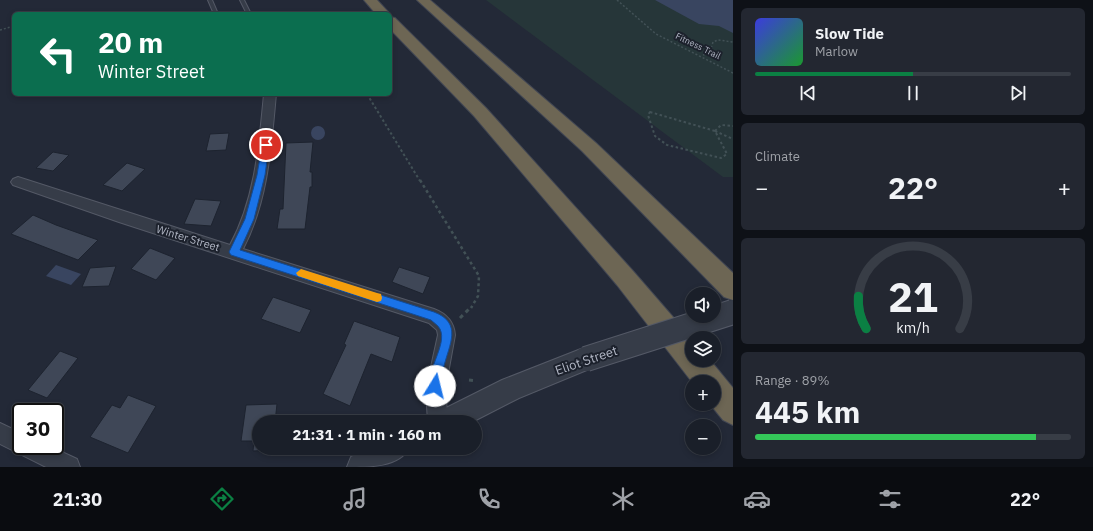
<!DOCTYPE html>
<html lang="en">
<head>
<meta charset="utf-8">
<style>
  body { margin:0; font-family:"IBM Plex Sans",sans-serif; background:#232731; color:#f1f3f6; height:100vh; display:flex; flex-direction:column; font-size:15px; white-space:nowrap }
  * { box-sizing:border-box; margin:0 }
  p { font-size:13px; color:#9fa2a8 }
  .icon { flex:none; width:22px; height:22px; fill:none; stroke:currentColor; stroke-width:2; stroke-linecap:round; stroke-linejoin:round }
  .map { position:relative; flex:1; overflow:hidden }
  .sheet { display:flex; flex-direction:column; gap:8px; padding:8px; background:#0e1117; width:360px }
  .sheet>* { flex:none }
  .guide { position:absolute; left:12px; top:12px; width:380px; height:84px; border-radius:6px; box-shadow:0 2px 6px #0003,0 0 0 1px #383d46; background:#0b6e4f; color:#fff; overflow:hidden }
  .fabs { position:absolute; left:685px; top:287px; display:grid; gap:8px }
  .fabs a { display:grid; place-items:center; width:36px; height:36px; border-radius:50%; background:#1a1f29; box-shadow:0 2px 6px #0003,0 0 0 1px #383d46; font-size:20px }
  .speed { position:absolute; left:12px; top:403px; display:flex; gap:8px; font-size:20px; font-weight:700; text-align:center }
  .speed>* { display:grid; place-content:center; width:52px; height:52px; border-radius:50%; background:#1a1f29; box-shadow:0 2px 6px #0003,0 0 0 1px #383d46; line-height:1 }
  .speed .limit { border:2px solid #111; border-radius:6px; background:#fff; color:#111 }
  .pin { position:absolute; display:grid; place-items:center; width:34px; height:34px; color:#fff; margin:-17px; border:2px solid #fff; border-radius:50%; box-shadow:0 1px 4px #0007 }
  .me { position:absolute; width:44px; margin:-22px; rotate:9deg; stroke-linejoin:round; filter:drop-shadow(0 0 3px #0008) }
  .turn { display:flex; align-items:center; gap:14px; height:84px; padding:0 20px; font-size:18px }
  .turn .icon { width:52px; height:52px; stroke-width:2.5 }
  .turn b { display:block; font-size:28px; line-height:34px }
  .big { font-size:30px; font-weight:700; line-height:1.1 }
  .sheet .widget { flex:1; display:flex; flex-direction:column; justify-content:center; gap:6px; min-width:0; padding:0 14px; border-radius:6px; background:#232731 }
  .sheet .dial { align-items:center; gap:0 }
  .dial svg { height:104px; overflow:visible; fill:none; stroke:#383d46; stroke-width:7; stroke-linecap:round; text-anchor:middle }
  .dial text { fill:#f1f3f6; stroke:none }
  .song { display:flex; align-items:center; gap:12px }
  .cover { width:48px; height:48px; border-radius:6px; background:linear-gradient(135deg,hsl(240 70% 55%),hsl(130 70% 35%)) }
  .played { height:4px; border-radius:2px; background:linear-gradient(90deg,#0b8043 50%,#383d46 50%) }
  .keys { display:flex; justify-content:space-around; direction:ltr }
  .heat { display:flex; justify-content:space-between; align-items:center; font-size:22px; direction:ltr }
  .charge { height:6px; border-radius:3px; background:linear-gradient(90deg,#34c759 89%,#383d46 0) }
  .trip { position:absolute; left:252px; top:415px; width:230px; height:40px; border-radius:20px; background:#1a1f29; box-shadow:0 2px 6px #0003,0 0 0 1px #383d46; font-weight:700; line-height:40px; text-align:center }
  .menu { display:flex; height:64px; justify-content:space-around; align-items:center; background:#0a0c10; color:#9fa2a8 }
  .menu .icon { width:28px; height:28px }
  .menu .selected { color:#0b8043 }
  .menu b { font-size:18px; color:#f1f3f6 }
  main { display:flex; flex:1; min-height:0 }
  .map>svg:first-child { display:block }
  .green { fill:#263639 }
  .water { fill:#394560 }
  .building { fill:#3f4757; stroke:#1d232f }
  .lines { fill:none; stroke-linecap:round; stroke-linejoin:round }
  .service-casing { stroke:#545966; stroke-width:2 }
  .minor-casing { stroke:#545966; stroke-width:2 }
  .tertiary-casing { stroke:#545966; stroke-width:2 }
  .motorway-casing { stroke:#414653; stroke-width:2 }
  .path-far3 { stroke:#425156; stroke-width:1.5; stroke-dasharray:2 2; stroke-linecap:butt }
  .path-far2 { stroke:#425156; stroke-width:2; stroke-dasharray:2.5 2.5; stroke-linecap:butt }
  .path-far1 { stroke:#425156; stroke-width:2.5; stroke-dasharray:3 3; stroke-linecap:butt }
  .path { stroke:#425156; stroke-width:3; stroke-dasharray:4 4; stroke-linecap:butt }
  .service { fill:#363c48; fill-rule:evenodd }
  .minor { fill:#363c48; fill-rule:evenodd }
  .tertiary { fill:#363c48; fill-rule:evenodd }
  .motorway { fill:#6d6654; fill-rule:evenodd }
  .tertiary-bridge-casing { stroke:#545966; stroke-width:26; stroke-linecap:butt }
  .tertiary-bridge { stroke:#363c48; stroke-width:24 }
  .route { fill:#1a73e8; stroke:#114b97 }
  .slow { fill:#f59e0b }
  .labels { text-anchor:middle; stroke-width:4; stroke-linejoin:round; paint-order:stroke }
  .far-street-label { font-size:9px; fill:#b1b6c4; stroke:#1c212c }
  .street-label { font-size:11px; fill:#b1b6c4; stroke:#1c212c }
  .near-street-label { font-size:13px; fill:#b1b6c4; stroke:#1c212c }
</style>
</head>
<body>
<main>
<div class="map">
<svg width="733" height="467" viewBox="0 0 733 467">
  <rect width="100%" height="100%" fill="#232937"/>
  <path class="green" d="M486,0H733V177H723Z"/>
  <path class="water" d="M655,0H733V33L719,26L699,24Z
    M311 133a7 7 0 1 1 14 0a7 7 0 1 1-14 0Z
    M56,265L81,274L71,285L46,276Z"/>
  <path class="building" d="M229,133L226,150L206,151L210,134Z
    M313,142L310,172H312V187H310L305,229H277L280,209H283L286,143Z
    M53,152L69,155L53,171L36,168Z
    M127,163L145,169L122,191L103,185Z
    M195,199L221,201L211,226L184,224Z
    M33,215L56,225L98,240L78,260L11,234Z
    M150,248L175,258L156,280L131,269Z
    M116,266L109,286L82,287L90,268Z
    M399,267L430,277L423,294L392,282Z
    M273,297L311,310L300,333L261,319Z
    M354,321L400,337L392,362L371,354L350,406L323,394L346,345L344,344Z
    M60,351L78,358L47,398L28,390Z
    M128,395L156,406L128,453L90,437L112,405L120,408Z
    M277,404L275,422H259V448H273L272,450L253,451L254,441H241L246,405Z"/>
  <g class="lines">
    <g class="service-casing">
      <path id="service" d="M208,0H212L218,14H214Z
        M240,0H244L251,14H247Z"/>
    </g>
    <g class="minor-casing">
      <path id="minor" d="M264,94H276C271,148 268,201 243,249L434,309C447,314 454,322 455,335L445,390L448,422H428L426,390L438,335L437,330L429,323L119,222L13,185L11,182L13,179L18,177L230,245C255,199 259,146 264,94Z
        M0,423L21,433V446H49L77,459L80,467H46L0,444Z"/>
    </g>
    <g class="tertiary-casing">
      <path id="tertiary" d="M586,347L594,351L598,359L594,367L519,398L472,422H432L436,413L502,380Z
        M369,448H409C399,467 370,467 347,467L351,457Z"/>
    </g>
    <g class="motorway-casing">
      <path id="motorway" d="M364,0H377L390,14H376Z
        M417,0H430L596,143L733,273V300L724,297L582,151Z
        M390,17L395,18L486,108L633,271L692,339V360H710L733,388V425L723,420L710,404H714V382H692L617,285L474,116L390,29Z"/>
    </g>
    <path class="path-far3" d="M617,0L656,34L733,73
      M0,30L14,26
      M703,55L710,52L713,42L718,40L733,42"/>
    <path class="path-far2" d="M367,94L420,181
      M650,112L715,131L727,154L721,158L667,145L655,136L648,115Z
      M715,131L733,139
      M715,131L721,125L733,126"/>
    <path class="path-far1" d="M420,180L479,276L478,296L471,308"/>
    <path class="path" d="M460,318L471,307
      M469,380L477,381"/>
    <use href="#service" class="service"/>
    <use href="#minor" class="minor"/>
    <use href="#tertiary" class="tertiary"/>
    <use href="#motorway" class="motorway"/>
    <g class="tertiary-bridge-casing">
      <path id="tertiary-bridge" d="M586,359L733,312"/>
    </g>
    <use href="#tertiary-bridge" class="tertiary-bridge"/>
  </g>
  <path class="route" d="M266,142L269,145L265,175L254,219L240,250L434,312C463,323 449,345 444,366C443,374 443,383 440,390L435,392L431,390C424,372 448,345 440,329C438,325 434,323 431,320L231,255L229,252L245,219L257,175L262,145Z"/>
  <path class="slow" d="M301,269L377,293L381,294L382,298L381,301L377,302L298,276L296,273Z"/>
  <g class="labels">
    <g class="far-street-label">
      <text transform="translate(698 46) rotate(26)" y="3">Fitness Trail</text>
    </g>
    <g class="street-label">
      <text transform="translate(188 238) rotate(17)" y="4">Winter Street</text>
    </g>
    <g class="near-street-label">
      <text transform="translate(586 360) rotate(-19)" y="5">Eliot Street</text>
    </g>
  </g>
</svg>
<div class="fabs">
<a><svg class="icon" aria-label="sound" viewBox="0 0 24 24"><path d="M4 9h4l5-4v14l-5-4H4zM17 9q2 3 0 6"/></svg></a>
<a><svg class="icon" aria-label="layers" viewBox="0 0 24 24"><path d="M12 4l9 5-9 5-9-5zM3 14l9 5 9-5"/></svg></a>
<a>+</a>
<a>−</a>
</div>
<div class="speed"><div class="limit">30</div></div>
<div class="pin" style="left:266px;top:145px;background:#d93025"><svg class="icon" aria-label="arrive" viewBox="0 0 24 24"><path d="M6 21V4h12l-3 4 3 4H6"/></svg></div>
<svg class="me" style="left:435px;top:386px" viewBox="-20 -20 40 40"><circle r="19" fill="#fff"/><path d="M0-13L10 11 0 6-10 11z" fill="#1a73e8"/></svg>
<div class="trip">21:31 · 1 min · 160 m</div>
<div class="guide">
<div class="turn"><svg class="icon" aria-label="left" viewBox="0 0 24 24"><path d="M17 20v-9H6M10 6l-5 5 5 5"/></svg><div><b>20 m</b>Winter Street</div></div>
</div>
</div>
<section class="sheet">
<div class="widget">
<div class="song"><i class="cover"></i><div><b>Slow Tide</b><p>Marlow</p></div></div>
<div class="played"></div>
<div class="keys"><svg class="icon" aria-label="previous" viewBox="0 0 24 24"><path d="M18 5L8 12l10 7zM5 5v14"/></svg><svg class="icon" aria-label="pause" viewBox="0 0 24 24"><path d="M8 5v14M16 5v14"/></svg><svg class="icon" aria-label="next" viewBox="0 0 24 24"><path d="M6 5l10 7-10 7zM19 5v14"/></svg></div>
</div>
<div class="widget"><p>Climate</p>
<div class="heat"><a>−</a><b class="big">22°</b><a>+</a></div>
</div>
<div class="widget dial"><svg viewBox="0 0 100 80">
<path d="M14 69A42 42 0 1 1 86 69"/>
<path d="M14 69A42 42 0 0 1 8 44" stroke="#0b8043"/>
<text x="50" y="56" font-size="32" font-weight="700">21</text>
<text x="50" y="72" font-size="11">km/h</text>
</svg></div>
<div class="widget"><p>Range · 89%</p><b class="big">445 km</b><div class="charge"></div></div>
</section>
</main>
<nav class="menu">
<b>21:30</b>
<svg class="icon selected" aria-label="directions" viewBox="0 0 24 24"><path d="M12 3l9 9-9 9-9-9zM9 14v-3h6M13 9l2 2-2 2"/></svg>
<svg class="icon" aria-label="music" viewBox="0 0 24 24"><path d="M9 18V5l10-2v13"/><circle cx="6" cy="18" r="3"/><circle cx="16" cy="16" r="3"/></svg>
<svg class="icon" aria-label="phone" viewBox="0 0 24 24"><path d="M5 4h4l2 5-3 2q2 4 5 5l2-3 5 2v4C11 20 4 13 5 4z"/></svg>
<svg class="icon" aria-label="climate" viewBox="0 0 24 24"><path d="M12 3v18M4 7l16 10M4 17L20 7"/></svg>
<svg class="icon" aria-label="car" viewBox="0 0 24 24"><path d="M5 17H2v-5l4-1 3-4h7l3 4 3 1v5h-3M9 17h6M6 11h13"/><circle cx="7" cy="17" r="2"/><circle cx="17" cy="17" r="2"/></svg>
<svg class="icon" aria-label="filters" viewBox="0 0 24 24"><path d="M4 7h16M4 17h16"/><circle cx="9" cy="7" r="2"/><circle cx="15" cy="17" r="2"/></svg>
<b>22°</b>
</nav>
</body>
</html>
